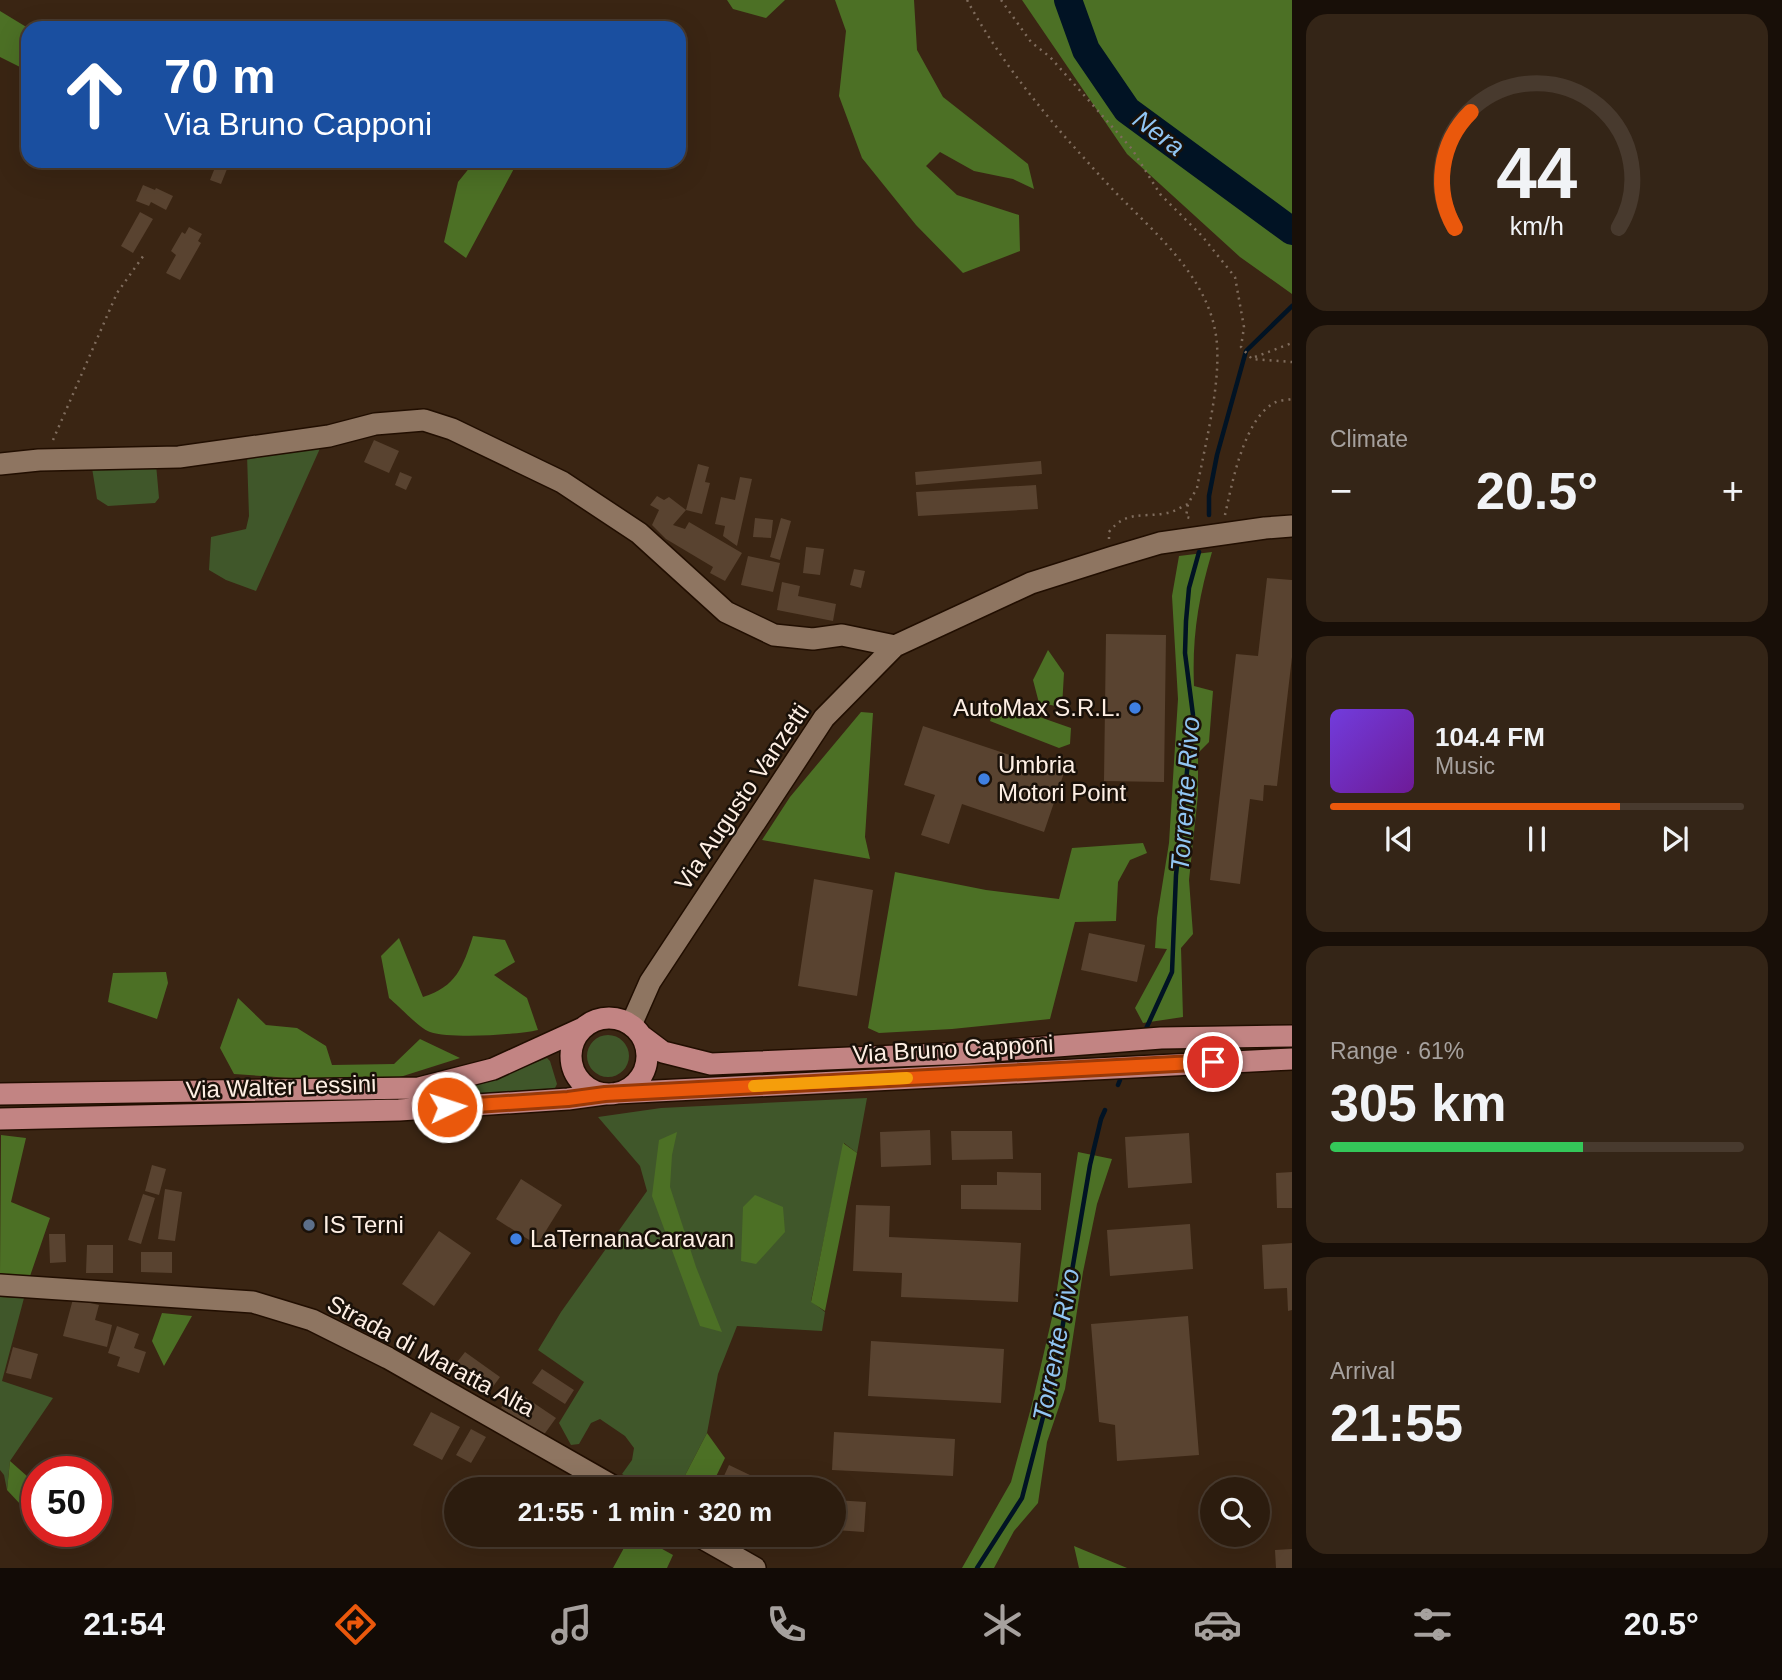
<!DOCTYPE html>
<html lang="en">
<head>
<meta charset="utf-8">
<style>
  body { margin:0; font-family:Arial,sans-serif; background:#342517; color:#f1f3f6; height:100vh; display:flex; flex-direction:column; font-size:26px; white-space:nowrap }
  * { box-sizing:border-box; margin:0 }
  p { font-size:23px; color:#a6a19e }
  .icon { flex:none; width:38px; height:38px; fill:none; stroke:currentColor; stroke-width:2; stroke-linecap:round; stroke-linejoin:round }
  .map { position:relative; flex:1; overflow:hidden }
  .panel { display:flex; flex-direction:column; gap:14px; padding:14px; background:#180f08; width:490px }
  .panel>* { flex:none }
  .guide { position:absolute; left:21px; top:21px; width:665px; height:147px; border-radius:21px; box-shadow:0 7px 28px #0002,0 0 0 2px #483a2e; background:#1a4fa0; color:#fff; overflow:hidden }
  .fabs { position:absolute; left:1200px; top:1477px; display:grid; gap:14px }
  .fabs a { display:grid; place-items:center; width:70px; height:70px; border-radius:50%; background:#2c1c0e; box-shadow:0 7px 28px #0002,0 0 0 2px #483a2e; font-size:35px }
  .speed { position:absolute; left:21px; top:1456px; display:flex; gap:14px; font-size:35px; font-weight:700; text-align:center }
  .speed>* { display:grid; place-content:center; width:91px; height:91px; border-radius:50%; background:#2c1c0e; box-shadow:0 7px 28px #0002,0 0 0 2px #483a2e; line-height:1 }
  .speed .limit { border:10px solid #d22; background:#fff; color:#111 }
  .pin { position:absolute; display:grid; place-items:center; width:60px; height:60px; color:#fff; margin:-30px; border:4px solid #fff; border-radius:50%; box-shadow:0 2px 7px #0007 }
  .me { position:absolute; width:77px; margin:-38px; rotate:86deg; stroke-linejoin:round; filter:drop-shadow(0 0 5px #0008) }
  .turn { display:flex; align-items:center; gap:24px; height:147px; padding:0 28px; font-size:32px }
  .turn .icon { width:91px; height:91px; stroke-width:2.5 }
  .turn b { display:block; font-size:49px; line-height:60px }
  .big { font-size:52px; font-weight:700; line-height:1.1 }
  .panel .card { flex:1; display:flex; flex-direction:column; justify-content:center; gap:10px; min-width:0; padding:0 24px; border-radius:21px; background:#342517 }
  .panel .dial { align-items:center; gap:0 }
  .dial svg { height:182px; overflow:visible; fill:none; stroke:#483a2e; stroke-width:7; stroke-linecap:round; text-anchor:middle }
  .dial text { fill:#f1f3f6; stroke:none }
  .song { display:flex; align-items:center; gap:21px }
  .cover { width:84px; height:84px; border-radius:10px; background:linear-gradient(135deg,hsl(260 70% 55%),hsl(280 70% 35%)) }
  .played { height:7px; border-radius:4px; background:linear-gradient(90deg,#ea580c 70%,#483a2e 70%) }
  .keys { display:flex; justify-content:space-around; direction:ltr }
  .heat { display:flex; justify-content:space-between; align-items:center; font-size:38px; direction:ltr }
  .charge { height:10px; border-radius:5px; background:linear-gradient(90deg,#34c759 61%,#483a2e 0) }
  .trip { position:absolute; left:444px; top:1477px; width:402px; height:70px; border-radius:35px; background:#2c1c0e; box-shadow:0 7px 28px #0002,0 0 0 2px #483a2e; font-weight:700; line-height:70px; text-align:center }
  .tab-bar { display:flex; height:112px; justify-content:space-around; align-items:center; background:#120b06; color:#a6a19e }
  .tab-bar .icon { width:49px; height:49px }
  .tab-bar .active { color:#ea580c }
  .tab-bar b { font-size:32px; color:#f1f3f6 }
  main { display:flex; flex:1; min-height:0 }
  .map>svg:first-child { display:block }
  .green { fill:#40572a }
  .forest { fill:#4c7025 }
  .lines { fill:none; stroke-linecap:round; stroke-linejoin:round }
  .stream { stroke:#011324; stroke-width:4.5 }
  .river { stroke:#011324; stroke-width:28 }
  .building { fill:#594330 }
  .minor-casing { stroke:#210e00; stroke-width:24 }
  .major-casing { stroke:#210e00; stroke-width:24 }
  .path { stroke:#7f6c5d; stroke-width:2.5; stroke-dasharray:2 5; stroke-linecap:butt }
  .minor { stroke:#8e7561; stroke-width:21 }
  .major { stroke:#c28483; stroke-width:21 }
  .route-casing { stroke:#983908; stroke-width:18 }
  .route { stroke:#ea580c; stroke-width:12 }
  .slow { stroke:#f59e0b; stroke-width:12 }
  .shop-dot { fill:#3f7fe0; stroke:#1a1109; stroke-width:2.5 }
  .service-dot { fill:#5c6f8a; stroke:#1a1109; stroke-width:2.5 }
  .labels { text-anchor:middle; stroke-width:5; stroke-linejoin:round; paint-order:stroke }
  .poi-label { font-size:24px; fill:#feefe4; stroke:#1a1109; text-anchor:start }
  .street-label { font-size:24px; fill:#feefe4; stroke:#1a1109 }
  .water-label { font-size:26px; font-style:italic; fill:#91c5f3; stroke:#1a1109 }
</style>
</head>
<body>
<main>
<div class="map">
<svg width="1292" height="1568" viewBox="0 0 1292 1568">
  <rect width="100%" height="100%" fill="#3a2513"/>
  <path class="green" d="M322,444L256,591L226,580L209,570L211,537L246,529L249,516L247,455Z
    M156,464L159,498L155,503L108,506L97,499L92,468Z
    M587 1056a21 21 0 1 1 42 0a21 21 0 1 1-42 0Z
    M547,1058L550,1061L557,1084L554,1090L451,1096L448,1089L499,1077Z
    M867,1098L857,1153L844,1143L811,1301L825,1312L822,1331L737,1326L718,1374L707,1433L678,1489H647L622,1474L632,1460L634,1448L625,1436L600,1419L591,1423L579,1444L571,1445L559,1423L584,1382L538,1350L561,1312L647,1191L640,1166L598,1117L661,1108Z
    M0,1297L24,1298L2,1381L53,1398L10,1461L7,1490L4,1475L0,1470Z"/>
  <path class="forest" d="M727,0H785L766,18L733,9Z
    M835,0H914L917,50L943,97L1028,164L1034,189L1013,179L974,171L940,152L926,166L957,195L1019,215L1020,251L963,273L916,225L862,158L839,96L846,31Z
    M1022,0H1292V294L1240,257L1127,154Z
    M0,11L28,28V71L0,57Z
    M475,161H518L466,258L444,242L458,182Z
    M1212,552C1198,599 1192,638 1194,686L1213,691L1209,742L1198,753V794L1189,880L1193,934L1181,948L1183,1017L1143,1023L1135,1008L1167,949L1155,948L1157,918L1169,843L1174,762L1178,699L1172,596L1179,556Z
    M1048,650L1064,673L1062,707L1039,703L1033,680Z
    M997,702L1071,728L1070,744L1059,748L990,721Z
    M861,712L873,713L865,837L870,859L762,840L790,797Z
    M1143,843L1147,853L1130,860L1118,882L1116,921L1075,922L1050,1019L952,1029L879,1033L868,1028L895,872L986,890L1059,899L1072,848Z
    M473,936L505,940L515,962L494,975L527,998L538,1030C516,1035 451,1039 430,1032C419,1028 399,1006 389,998L381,956L399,938L423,997C456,987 463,967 473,936Z
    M166,972L168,983L157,1019L108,1002L113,973Z
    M238,998L266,1025L297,1028L326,1046L332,1065L394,1064L420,1039L460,1058L400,1077L306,1079L234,1074L220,1048Z
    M677,1132L672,1155L670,1187L696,1267L722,1332L700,1326L652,1196L659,1140Z
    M1,1135L26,1138L11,1202L50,1218L29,1279L0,1273Z
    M843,1143L857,1153L825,1311L811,1302Z
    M1078,1152L1112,1159L1097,1204L1083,1272L1065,1389L1047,1442L1038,1503L1014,1531L994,1568H962L1011,1482L1032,1404L1054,1309Z
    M755,1195L783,1207L785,1232L756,1264L741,1261L743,1207Z
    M162,1313L192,1316L164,1366L152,1341Z
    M707,1433L725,1458L710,1489H678Z
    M10,1461L37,1485V1522L7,1490Z
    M631,1535H637L673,1555L667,1568H613Z
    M1074,1546L1127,1568H1079Z"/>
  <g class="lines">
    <path class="stream" d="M1209,515V496L1217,455L1246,351L1292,306
      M1145,1031L1172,972L1176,875L1193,715L1185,653L1186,621L1189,588L1199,552
      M1118,1085L1120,1080
      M977,1568L1022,1498L1055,1371L1090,1165L1101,1119L1105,1110"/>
    <path class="river" d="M1068,0L1086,50L1127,110L1292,231"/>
  </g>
  <path class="building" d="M216,165L227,169L221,184L210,180Z
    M143,185L155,190L156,188L173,196L166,210L151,202L149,206L136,201Z
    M140,212L153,219L133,253L121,246Z
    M189,227L202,234L198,241L201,243L180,280L166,273L176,255L171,251L182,232L185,234Z
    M374,440L399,451L389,473L364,462Z
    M1041,461L1042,474L916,485L915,472Z
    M698,464L709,467L705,482L710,483L702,514L686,510Z
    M400,472L412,477L406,490L395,485Z
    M740,477L752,479L737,546L723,536L725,526L715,524L721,497L735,500Z
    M1036,485L1038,509L918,516L916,492Z
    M657,496L664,500L669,497L686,510L673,525L685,529L689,522L742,553L725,581L710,573L713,567L666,539L652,525L659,510L650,505Z
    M755,518L773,520L771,538L753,537Z
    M781,518L791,521L780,560L770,557Z
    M806,547L824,549L820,575L803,573Z
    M748,556L780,563L773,592L741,585Z
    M854,569L865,571L861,588L850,585Z
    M1267,578L1292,580V657L1277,786L1264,785L1263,801L1250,799L1240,884L1210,880L1236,654L1258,656Z
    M782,582L800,586L798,596L836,604L833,621L777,610Z
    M1106,634L1166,635L1164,782L1104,781Z
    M923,726L1064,773L1044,832L962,804L949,844L921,835L935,795L904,785Z
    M814,879L873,890L857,996L798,986Z
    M1089,933L1145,945L1137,982L1081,970Z
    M930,1130L931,1165L881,1167L880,1132Z
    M951,1131H1012L1013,1159L952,1160Z
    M1189,1133L1192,1183L1128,1188L1125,1137Z
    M152,1165L166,1169L159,1195L145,1191Z
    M997,1172L1041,1173V1210L961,1209V1185H997Z
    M1292,1172V1208H1277L1276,1173Z
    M521,1179L562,1205L537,1245L496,1219Z
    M165,1189L182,1192L175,1241L158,1239Z
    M143,1194L155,1198L141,1244L128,1240Z
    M856,1205L890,1206L889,1237L1021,1243L1018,1302L901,1297L902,1273L853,1271Z
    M1190,1224L1193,1269L1110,1276L1107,1230Z
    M439,1231L471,1253L434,1306L402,1284Z
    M49,1234H65L66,1262L50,1263Z
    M1292,1243V1310L1288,1311L1287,1288L1264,1289L1262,1245Z
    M87,1245H113V1273H86Z
    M141,1252H172V1273L141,1272Z
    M73,1299L99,1305L95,1320L112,1325L107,1347L63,1336Z
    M1188,1316L1199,1455L1117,1461L1115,1425L1099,1422L1091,1324Z
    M117,1326L139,1334L134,1348L146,1352L139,1373L117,1366L120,1357L108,1353Z
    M871,1341L1004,1349L1001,1403L868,1396Z
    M13,1347L38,1354L31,1379L6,1373Z
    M465,1352L500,1377L489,1392L454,1366Z
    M542,1369L574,1390L565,1404L532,1383Z
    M513,1389L556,1418L543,1436L501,1408Z
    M431,1412L460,1427L442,1460L413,1445Z
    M471,1429L486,1437L471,1463L456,1455Z
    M834,1432L955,1439L953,1476L832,1470Z
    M729,1465L769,1484L766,1489H718Z
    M835,1500L866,1502L864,1532L835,1530Z
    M1292,1549V1568H1276L1275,1550Z"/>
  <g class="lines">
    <g class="minor-casing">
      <path id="minor" d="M0,464L39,460L179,457L329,436L375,424L424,420L452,429L562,482L639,533L726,612L774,635L813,639L842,635L895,646
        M631,1025L650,982L824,718L895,646L1031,583L1113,557L1160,543L1265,528L1292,526
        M0,1285L253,1302L312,1320L388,1358L618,1489
        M697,1535L755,1568"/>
    </g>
    <g class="major-casing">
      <path id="major" d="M571 1056a38 38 0 1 1 76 0a38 38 0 1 1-76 0Z
        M643,1037L663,1052L711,1064L967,1053L1161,1038L1292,1036
        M617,1093L1292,1059
        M0,1094L419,1088L493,1069L583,1028
        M0,1119L399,1110L568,1099L605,1094"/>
    </g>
    <path class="path" d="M967,0C994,50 1029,95 1066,138C1085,159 1104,181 1124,201C1164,241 1213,285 1217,345C1220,388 1205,445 1197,488L1188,504L1186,517L1194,519
      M1001,0L1031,42L1050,57L1132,149L1160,194L1202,236L1235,277L1244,327L1241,347L1252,359L1292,362
      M1255,357L1292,343
      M53,440L117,293L144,255
      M1225,515C1232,484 1244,417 1276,402C1280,400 1287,400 1292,399
      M1109,539V532C1126,510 1142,518 1167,513C1174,512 1181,507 1188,504"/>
    <use href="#minor" class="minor"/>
    <use href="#major" class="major"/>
  </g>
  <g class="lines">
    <g class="route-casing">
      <path id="route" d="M447,1107L568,1099L605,1094L1213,1062"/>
    </g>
    <use href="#route" class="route"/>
    <path class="slow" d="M754,1086L907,1078"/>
  </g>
  <g class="shop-dot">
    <circle cx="1135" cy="708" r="7"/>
    <circle cx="984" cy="779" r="7"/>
    <circle cx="516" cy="1239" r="7"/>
  </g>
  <circle class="service-dot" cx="309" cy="1225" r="7"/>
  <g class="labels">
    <g class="poi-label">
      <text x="1121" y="716" text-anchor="end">AutoMax S.R.L.</text>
      <text x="998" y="773">Umbria<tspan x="998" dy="28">Motori Point</tspan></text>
      <text x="323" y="1233">IS Terni</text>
      <text x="530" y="1247">LaTernanaCaravan</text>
    </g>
    <g class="street-label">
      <text transform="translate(742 797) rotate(-56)" y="8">Via Augusto Vanzetti</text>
      <text transform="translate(953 1049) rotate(-3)" y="8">Via Bruno Capponi</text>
      <text transform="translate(281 1087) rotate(-2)" y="8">Via Walter Lessini</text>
      <text transform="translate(431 1356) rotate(28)" y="8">Strada di Maratta Alta</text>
    </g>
    <g class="water-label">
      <text transform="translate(1159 133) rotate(37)" y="9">Nera</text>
      <text transform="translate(1185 794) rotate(-86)" y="9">Torrente Rivo</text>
      <text transform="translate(1056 1345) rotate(-79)" y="9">Torrente Rivo</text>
    </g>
  </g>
</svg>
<div class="fabs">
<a><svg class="icon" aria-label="search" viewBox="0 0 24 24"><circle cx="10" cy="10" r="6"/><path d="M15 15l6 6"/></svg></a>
</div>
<div class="speed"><div class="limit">50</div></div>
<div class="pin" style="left:1213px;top:1062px;background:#d93025"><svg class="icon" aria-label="arrive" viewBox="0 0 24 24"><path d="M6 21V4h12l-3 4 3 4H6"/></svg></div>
<svg class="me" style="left:447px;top:1107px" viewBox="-20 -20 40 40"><circle r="17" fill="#ea580c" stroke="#fff" stroke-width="3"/><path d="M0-11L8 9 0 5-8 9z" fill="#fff"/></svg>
<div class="trip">21:55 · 1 min · 320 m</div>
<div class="guide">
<div class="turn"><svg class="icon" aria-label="ahead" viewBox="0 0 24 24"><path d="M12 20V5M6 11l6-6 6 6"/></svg><div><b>70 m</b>Via Bruno Capponi</div></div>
</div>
</div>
<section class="panel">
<div class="card dial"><svg viewBox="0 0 100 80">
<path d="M14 69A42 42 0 1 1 86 69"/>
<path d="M14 69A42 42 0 0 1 21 18" stroke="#ea580c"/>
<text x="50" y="56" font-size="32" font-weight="700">44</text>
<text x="50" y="72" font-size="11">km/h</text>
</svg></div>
<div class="card"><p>Climate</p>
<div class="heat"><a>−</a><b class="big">20.5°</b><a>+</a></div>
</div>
<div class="card">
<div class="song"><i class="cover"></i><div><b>104.4 FM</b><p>Music</p></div></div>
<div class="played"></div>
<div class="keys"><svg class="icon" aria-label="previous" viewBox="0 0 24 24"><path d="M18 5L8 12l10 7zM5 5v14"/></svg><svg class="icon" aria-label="pause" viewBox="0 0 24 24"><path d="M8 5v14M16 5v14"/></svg><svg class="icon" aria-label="next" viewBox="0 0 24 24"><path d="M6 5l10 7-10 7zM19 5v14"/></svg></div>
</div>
<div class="card"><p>Range · 61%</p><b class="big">305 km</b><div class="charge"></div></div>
<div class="card"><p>Arrival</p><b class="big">21:55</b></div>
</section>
</main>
<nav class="tab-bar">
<b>21:54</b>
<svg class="icon active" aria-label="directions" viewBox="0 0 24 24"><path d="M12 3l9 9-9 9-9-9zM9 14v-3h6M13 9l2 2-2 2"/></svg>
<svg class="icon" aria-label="music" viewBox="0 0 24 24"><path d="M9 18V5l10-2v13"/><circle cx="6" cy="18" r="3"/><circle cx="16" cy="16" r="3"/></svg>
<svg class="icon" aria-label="phone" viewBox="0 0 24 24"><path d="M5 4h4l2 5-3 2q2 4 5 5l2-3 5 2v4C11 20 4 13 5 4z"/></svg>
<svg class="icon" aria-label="climate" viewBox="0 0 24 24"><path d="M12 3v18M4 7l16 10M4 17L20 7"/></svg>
<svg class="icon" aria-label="car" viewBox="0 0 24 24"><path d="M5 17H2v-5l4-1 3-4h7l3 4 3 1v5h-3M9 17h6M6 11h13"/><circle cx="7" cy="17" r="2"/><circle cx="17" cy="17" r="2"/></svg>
<svg class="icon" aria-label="filters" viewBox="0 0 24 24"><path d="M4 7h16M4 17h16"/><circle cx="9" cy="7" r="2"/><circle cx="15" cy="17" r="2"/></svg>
<b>20.5°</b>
</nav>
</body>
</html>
